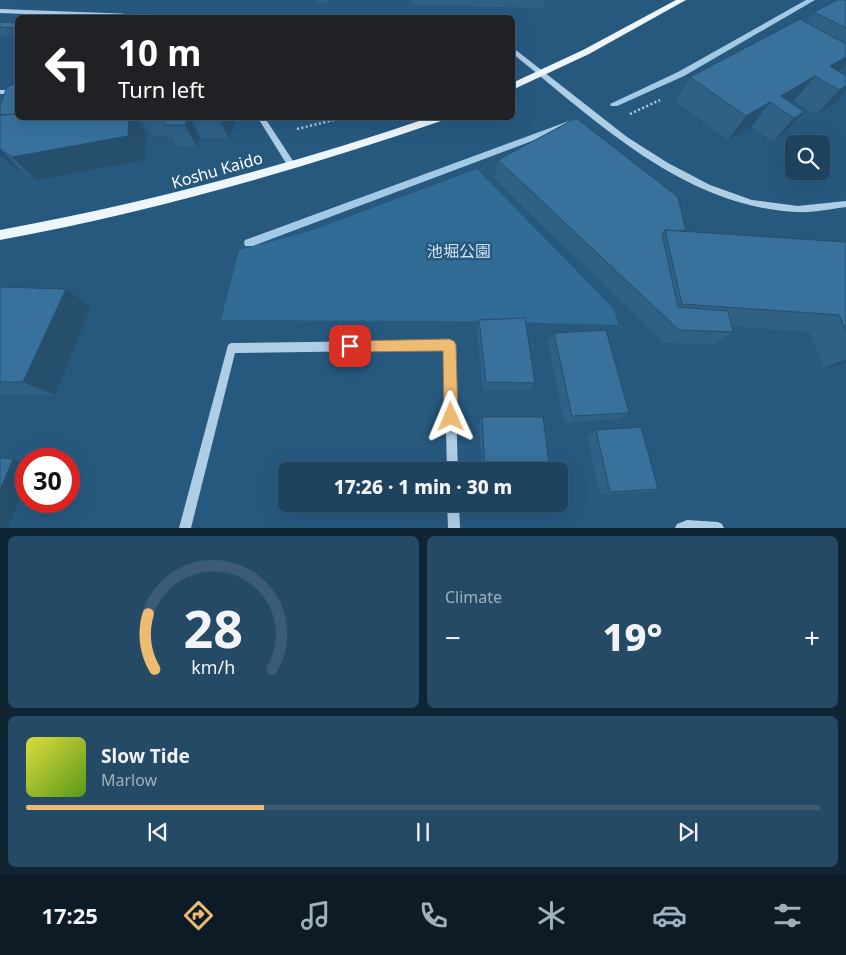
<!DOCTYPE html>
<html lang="en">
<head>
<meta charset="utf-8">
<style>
  body { margin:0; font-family:"Noto Sans","Noto Sans JP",sans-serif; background:#254a65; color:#f1f3f6; height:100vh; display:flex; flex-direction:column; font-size:19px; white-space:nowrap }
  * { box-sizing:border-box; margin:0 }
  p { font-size:16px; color:#a0b0bd }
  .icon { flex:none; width:28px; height:28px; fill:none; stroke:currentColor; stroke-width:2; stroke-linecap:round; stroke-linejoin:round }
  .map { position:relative; height:528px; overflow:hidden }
  .drawer { display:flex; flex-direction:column; gap:8px; padding:8px; background:#102534; flex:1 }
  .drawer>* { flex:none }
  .hud { position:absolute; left:15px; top:15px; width:500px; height:105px; border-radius:8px; box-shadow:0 5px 20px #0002,0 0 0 1px #3b5c74; background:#202124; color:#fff; overflow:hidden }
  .controls { position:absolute; left:785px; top:135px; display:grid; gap:10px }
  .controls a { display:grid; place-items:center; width:45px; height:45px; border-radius:8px; background:#1d435f; box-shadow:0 5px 20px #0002,0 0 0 1px #3b5c74; font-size:25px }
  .speed { position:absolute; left:15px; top:448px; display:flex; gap:10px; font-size:25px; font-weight:700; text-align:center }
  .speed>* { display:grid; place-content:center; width:65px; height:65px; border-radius:50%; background:#1d435f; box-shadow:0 5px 20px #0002,0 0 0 1px #3b5c74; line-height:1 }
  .speed .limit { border:8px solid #d22; background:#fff; color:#111 }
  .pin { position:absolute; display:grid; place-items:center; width:42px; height:42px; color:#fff; margin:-21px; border-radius:10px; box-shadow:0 2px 8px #0006 }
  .me { position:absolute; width:55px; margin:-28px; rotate:359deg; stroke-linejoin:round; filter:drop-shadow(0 0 4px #0008) }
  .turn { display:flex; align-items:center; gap:18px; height:105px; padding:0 20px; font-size:22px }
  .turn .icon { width:65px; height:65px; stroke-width:2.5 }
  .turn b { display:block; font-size:35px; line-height:42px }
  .big { font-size:38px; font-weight:800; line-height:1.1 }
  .drawer .tile { flex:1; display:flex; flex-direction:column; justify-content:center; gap:8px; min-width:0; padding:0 18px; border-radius:8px; background:#254a65 }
  .drawer .dial { align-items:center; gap:0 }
  .dial svg { height:130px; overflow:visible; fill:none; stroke:#3b5c74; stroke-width:7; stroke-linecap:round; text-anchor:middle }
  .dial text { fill:#f1f3f6; stroke:none }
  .song { display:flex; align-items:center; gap:15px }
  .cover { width:60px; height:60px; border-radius:8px; background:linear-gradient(135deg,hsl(60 70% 55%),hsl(90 70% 35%)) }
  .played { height:5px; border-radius:2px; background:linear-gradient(90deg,#eebb73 30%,#3b5c74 30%) }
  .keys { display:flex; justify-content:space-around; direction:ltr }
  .heat { display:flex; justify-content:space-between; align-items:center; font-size:28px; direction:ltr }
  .drawer .tiles { flex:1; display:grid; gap:8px; grid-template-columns:1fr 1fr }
  .tile:last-child { grid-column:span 2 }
  .trip { position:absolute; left:278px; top:462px; width:290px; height:50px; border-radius:8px; background:#1d435f; box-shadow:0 5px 20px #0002,0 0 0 1px #3b5c74; font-weight:800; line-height:50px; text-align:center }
  .dock { display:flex; height:80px; justify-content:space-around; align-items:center; background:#0c1b26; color:#a0b0bd }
  .dock .icon { width:35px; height:35px }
  .dock .active { color:#eebb73 }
  .dock b { font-size:22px; color:#f1f3f6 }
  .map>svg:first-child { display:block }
  .green { fill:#316c97 }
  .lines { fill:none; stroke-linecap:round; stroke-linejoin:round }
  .stream { fill:#a2cae6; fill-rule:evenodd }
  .path { stroke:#aecee6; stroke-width:2.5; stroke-dasharray:2 2.5; stroke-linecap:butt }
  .minor { fill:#aecee6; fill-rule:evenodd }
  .major { fill:#eef6fd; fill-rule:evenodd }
  .wall { fill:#2f6186 }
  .shaded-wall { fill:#264f6d }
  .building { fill:#37719c; stroke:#264f6d }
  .route { fill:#eebb73; stroke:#9b7a4b }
  .labels { text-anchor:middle; stroke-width:5; stroke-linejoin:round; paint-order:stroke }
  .street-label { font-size:16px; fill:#fff; stroke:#27597f }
  .park-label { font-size:16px; fill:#d1e5f5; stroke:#27597f }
</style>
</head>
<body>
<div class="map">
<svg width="846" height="528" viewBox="0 0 846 528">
  <rect width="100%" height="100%" fill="#27597f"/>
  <path class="green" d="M477,169L614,309L618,325L471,321L221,320L239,250L308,232Z"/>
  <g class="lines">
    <path class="stream" d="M806,0H815L684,76L617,106H611L610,104L678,72Z
      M569,121L572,122V126L253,246H245L244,243L245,240Z"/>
    <path class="path" d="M630,114L660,100
      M297,129L342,118"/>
    <path class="minor" d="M0,9L134,14L137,16L135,18H126L0,13Z
      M512,47L627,137L668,163L710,185L752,200L798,206L846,201V207C830,209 813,213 797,212C684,207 595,120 512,53Z
      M0,90H18V94H0Z
      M258,118H265L295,164L296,166L295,168H289Z
      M449,340L452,342L454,345L458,471H447L444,350L235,353L191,528H179L228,345L231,343Z
      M447,504H459L460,528H448Z
      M687,520L718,522L722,524L724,528H675L677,524Z"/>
    <path class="major" d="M676,0H686L589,54L512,90V83L583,50Z
      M428,118H442L441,121C296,171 150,212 0,240V230C146,203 287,166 428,118Z"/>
  </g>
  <path class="wall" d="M314,0H328V3H316L315,0Z
    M411,0H545L543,8L411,5Z
    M846,0V65H845L839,72L846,76V91L832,106L816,115L794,101L791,103L804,112L782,136L773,142L751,127L728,140L676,102L690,77L806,22L814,12Z
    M0,22L17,23L18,36L0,35Z
    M0,99L146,133L145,160L36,180L19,168L15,169L0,156Z
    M139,118H237L229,139L200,137L197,147L177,146L172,137L152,136Z
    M498,160L686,231L846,242V363L824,368L809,332L732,326L733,332L715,344L664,343L494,178Z
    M0,287L66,289L91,307L55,395H0Z
    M479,320L535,383L529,390H483L477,330Z
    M554,333L629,413L619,419L564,423L548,342Z
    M482,417L550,471H482L479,423Z
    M596,430L658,489L646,492L600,495L587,436Z"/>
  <path class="shaded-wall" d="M18,23V32L14,28Z
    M846,57V64L835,76L830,66Z
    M815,76L794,101L780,109L781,96Z
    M846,86V91L832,106L816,115L839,90Z
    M770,102L751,127L728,140L746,116Z
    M804,112L782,136L773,142L794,118Z
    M129,118H136L146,133L145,160L36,180L12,157Z
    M188,118H190L200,137L197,147L185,125Z
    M219,118H237L229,139Z
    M0,149L19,168L15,169L0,155Z
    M66,289L91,307L55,395L23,382Z
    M846,359V363L824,368Z
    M13,459L26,462V483L8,528H0V490Z"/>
  <path class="building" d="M837,0H846V28L814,12Z
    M124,13L194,16L193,18H121Z
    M800,19L846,44V57L830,66L846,76V86L839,90L815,76L781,96L804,112L794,118L770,102L746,116L690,77Z
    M0,22L17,23L14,28L0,27Z
    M18,54V68H14Z
    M18,82V114L0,115V106L7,87Z
    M18,114V118H129L128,136L12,157L0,149V115Z
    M167,118H188L185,125H164Z
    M576,118L678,197L686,231L665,230L662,234L678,307L728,311L733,332L679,330L498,160Z
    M665,230L846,242V331L839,315L682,304Z
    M0,287L66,289L23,382H0Z
    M525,318L535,383L486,382L479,320Z
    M606,330L629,413L572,416L554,333Z
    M482,417H543L550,471H485Z
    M641,427L658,489L610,492L596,430Z
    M0,458L13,459L0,490Z"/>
  <path class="route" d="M449,339L454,341L456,345L458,417L456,422L451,424L446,422L444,417L443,351L350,352L345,351L344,346L345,342L350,341Z"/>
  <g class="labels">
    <g class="street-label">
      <text transform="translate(217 170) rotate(-16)" y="6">Koshu Kaido</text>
    </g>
    <g class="park-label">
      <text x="459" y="257">池堀公園</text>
    </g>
  </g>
</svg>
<div class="controls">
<a><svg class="icon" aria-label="search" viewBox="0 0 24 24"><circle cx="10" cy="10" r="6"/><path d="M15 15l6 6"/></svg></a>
</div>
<div class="speed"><div class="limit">30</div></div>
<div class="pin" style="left:350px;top:346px;background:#d93025"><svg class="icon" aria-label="arrive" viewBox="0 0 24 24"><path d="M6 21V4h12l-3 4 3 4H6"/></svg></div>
<svg class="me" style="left:451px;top:417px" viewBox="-20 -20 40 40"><path d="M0-17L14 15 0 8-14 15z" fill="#eebb73" stroke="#fff" stroke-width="4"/></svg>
<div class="trip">17:26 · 1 min · 30 m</div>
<div class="hud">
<div class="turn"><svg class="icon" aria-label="left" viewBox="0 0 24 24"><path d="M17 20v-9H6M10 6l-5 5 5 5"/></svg><div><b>10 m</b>Turn left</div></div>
</div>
</div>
<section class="drawer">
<div class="tiles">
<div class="tile dial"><svg viewBox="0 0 100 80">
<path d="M14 69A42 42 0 1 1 86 69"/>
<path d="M14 69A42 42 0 0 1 10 35" stroke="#eebb73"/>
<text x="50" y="56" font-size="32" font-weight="700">28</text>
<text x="50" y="72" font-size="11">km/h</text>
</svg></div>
<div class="tile"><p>Climate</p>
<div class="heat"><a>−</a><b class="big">19°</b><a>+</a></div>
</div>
<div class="tile">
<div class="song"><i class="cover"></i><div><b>Slow Tide</b><p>Marlow</p></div></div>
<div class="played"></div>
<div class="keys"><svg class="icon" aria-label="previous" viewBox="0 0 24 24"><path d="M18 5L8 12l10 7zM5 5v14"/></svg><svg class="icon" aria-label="pause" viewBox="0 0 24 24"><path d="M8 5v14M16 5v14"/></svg><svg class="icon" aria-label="next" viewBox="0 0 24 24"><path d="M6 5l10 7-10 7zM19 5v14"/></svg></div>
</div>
</div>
</section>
<nav class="dock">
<b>17:25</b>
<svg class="icon active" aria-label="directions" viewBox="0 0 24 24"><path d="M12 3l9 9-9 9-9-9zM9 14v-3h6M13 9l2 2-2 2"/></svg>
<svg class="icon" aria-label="music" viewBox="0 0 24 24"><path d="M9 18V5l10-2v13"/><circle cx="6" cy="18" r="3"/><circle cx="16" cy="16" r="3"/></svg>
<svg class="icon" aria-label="phone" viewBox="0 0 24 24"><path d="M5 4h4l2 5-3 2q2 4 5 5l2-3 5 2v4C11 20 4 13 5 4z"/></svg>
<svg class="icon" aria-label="climate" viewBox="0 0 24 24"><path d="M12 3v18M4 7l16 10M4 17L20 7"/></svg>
<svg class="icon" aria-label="car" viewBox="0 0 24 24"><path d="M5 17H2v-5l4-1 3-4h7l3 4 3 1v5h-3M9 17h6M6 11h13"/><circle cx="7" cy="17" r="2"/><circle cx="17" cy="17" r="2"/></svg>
<svg class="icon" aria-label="filters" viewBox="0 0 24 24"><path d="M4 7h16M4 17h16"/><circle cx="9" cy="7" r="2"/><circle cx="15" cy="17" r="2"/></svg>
</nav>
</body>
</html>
